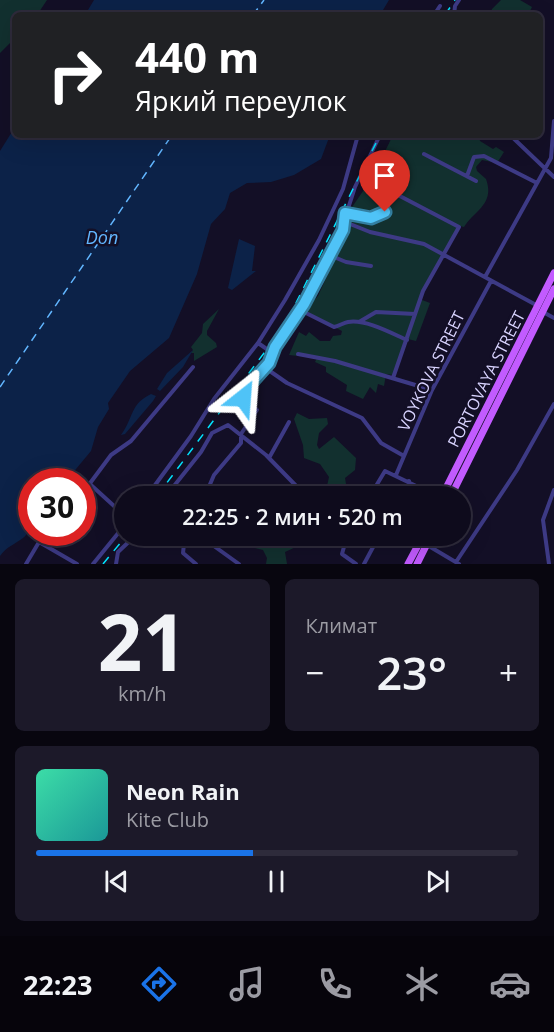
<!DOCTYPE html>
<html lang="ru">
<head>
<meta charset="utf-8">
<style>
  body { margin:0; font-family:"Open Sans",sans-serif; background:#1c1929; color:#f1f3f6; height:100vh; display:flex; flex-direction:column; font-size:22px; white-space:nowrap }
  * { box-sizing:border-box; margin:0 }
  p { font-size:20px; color:#9b9ba3 }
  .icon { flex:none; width:33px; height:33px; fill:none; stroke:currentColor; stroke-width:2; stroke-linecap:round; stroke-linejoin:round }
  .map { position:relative; height:564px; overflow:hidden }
  .panel { display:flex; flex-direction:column; gap:15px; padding:15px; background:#08060f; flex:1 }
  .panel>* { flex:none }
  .top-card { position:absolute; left:12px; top:12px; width:531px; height:126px; border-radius:9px; box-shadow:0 6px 24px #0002,0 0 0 2px #2e2b3b; background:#202124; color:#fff; overflow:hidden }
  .speed { position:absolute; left:18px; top:468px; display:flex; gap:12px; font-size:30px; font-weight:700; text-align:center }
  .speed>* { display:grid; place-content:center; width:78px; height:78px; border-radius:50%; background:#0e0b1c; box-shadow:0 6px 24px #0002,0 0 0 2px #2e2b3b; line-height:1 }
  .speed .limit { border:9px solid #d22; background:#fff; color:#111 }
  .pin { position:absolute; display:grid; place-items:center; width:51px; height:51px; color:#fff; margin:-62px -26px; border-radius:50% 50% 50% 0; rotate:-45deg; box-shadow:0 0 6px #0007 }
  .pin .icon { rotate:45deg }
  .me { position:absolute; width:66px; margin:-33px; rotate:28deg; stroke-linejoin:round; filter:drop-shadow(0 0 4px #0008) }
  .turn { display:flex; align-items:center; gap:21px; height:126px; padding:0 24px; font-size:27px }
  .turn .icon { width:78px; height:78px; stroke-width:2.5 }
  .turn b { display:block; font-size:42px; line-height:51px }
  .big { font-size:45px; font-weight:600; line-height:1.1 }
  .panel .card { flex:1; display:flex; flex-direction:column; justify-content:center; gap:9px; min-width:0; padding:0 21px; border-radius:9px; background:#1c1929 }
  .panel .dial { align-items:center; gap:0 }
  .dial b { font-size:78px; line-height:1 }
  .song { display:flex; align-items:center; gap:18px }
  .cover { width:72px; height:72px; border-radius:9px; background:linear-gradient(135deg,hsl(160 70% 55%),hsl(180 70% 35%)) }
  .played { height:6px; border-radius:3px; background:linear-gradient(90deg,#1a73e8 45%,#2e2b3b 45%) }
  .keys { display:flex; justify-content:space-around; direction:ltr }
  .heat { display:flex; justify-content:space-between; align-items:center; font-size:33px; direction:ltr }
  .panel .tiles { flex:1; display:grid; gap:15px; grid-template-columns:1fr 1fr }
  .card:last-child { grid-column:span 2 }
  .trip { position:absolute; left:114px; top:486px; width:357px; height:60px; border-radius:30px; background:#0e0b1c; box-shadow:0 6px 24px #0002,0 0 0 2px #2e2b3b; font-weight:600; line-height:60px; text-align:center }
  .tab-bar { display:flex; height:96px; justify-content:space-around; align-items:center; background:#06040b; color:#9b9ba3 }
  .tab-bar .icon { width:42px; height:42px }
  .tab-bar .active { color:#1a73e8 }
  .tab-bar b { font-size:27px; color:#f1f3f6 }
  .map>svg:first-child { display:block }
  .green { fill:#12302f }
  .water { fill:#0c2248 }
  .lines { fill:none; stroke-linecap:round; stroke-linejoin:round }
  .ferry { stroke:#62b6ff; stroke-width:1.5; stroke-dasharray:8 6; stroke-linecap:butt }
  .minor { stroke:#3d3a85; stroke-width:4 }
  .primary { stroke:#c25bff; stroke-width:7 }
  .rail { stroke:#00e5ff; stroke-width:1.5; stroke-dasharray:9 8; stroke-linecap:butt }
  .route-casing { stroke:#337fa1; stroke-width:15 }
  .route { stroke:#4fc3f7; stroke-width:10 }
  .labels { text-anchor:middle; stroke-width:5; stroke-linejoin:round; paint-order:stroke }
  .street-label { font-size:16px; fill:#d9d4ff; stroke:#130f26 }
  .water-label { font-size:18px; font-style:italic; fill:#62b6ff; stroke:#130f26 }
</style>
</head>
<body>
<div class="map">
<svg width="554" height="564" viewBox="0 0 554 564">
  <rect width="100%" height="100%" fill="#130f26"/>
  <path class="green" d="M0,0H47L37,15H15V38L0,53Z
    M501,0H520L532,7L528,15H490L492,9Z
    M393,135H478L480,141L493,149L496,147L504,152L497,163L482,160L476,167L477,171L486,179C495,204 475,210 464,227L460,226L422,294V300L430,303L416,341L408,339L393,375L386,374L384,386L378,384L376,393L370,387L363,399L346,391L347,385L326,372V367L315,362L317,358L289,355L299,332L306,336L309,332L320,341H330L333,336L341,335L342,331L306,312V309L318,296L328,274L325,269L336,258L351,218L350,210L372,178Z
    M219,309L207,331V335L216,343L217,347L194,361V353H191L193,350L191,347L202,333L203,324Z
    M297,413L309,419L327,418L328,424L319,433L317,445L319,449L334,437L356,458L355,470L345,478L348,496H333L327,486L329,477L320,464L304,458L303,445L294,419Z
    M224,536H311V540L285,552L287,564H266L267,558L263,550L240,544Z"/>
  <path class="water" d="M94,0H389L383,10L374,15H85Z
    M15,127V135H330L321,159L294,175L271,182L247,183L230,193L225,209L211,224L197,274L169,338L130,371L108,403L109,409L98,427L91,451L66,481L32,482C32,495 35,530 23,538C14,545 7,546 0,556V151Z
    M239,239L255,246L252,271H256L232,290L228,288Z
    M193,350L183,367L160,391L157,389L167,373Z
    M151,394L156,396L153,401L125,434L121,435C134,417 130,404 151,394Z"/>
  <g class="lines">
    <path class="ferry" d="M253,15L264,0
      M0,387L172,135"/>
    <path class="minor" d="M434,15L440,6
      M454,15L455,6L459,0
      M510,135L554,177
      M424,154L476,181
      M467,176L474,157L484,156L537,183
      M345,213L358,217L380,215L396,194L459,227L423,291L393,378
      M345,222L370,232L424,244L538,306
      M329,255L346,262L371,266
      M485,277L551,158L554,121
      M300,310L334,327C339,326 343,323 348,322C366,319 391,333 407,340
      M543,312L554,318
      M359,322L376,312L415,314
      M258,343L274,354
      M298,354L335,361L432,390
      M264,367L287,383L362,418L381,443L404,456
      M269,458L289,422
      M396,475L432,390L491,281
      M91,485L114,506L124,512
      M209,491L223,496
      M82,494L111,455L131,441L193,367
      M147,496L191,436L214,399L258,343L285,300L319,240L343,189L358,135
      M166,496L201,452L212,433L228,425L266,455L306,496
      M205,496L214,475L241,443V434L257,410L247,404L243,392L272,358L275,347L304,304L336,246L355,187L380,135
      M370,496L385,471L437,496
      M401,496L409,481
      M200,536L239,564
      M347,536L342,554L356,564
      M39,542L77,564
      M184,544L183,553L196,564
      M427,545L459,564
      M456,562L517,470L554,404
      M26,564L45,532
      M93,564L124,526
      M116,564L118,552L135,536
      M364,564L379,536
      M549,564L543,520L554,490"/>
    <path class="primary" d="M442,496L554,273
      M451,496L554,289
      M408,564L423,536
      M417,564L431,536"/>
    <path class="rail" d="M445,15L455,0
      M157,496L285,325L380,135
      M103,564L126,536"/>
  </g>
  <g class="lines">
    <g class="route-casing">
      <path id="route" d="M243,398V392L269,363L275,347L304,304L343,230L345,213L371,218L385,212"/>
    </g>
    <use href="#route" class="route"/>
  </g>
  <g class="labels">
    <g class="street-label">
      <text transform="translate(431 371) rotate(-64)" y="6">VOYKOVA STREET</text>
      <text transform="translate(486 379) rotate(-63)" y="6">PORTOVAYA STREET</text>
    </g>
    <g class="water-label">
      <text x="102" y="244">Don</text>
    </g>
  </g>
</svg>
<div class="speed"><div class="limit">30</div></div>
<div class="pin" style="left:385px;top:212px;background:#d93025"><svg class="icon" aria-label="arrive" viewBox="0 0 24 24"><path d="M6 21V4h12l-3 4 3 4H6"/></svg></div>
<svg class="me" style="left:243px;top:398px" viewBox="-20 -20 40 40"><path d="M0-17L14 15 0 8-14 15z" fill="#4fc3f7" stroke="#fff" stroke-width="4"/></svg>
<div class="trip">22:25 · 2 мин · 520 m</div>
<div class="top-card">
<div class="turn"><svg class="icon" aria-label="right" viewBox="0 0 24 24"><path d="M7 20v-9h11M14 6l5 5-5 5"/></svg><div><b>440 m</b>Яркий переулок</div></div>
</div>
</div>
<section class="panel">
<div class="tiles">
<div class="card dial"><b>21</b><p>km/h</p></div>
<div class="card"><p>Климат</p>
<div class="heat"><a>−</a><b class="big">23°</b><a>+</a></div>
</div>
<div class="card">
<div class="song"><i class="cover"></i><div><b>Neon Rain</b><p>Kite Club</p></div></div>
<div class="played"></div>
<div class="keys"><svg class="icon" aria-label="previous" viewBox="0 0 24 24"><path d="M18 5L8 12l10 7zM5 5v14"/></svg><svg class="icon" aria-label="pause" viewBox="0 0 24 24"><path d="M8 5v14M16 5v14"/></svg><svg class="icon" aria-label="next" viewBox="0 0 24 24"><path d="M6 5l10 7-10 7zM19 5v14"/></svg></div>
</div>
</div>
</section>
<nav class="tab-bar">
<b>22:23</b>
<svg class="icon active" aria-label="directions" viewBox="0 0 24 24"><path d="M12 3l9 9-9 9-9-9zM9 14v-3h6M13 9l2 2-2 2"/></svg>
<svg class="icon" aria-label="music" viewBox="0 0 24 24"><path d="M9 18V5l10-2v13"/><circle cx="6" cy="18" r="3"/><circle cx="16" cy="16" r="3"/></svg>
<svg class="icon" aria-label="phone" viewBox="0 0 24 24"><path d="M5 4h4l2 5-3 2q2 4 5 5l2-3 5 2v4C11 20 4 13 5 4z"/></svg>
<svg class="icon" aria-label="climate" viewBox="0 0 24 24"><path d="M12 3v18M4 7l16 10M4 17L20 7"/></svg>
<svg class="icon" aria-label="car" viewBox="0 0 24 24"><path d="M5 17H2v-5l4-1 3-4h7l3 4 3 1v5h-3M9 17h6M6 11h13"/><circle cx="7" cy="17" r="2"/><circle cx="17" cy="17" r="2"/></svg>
</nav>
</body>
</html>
